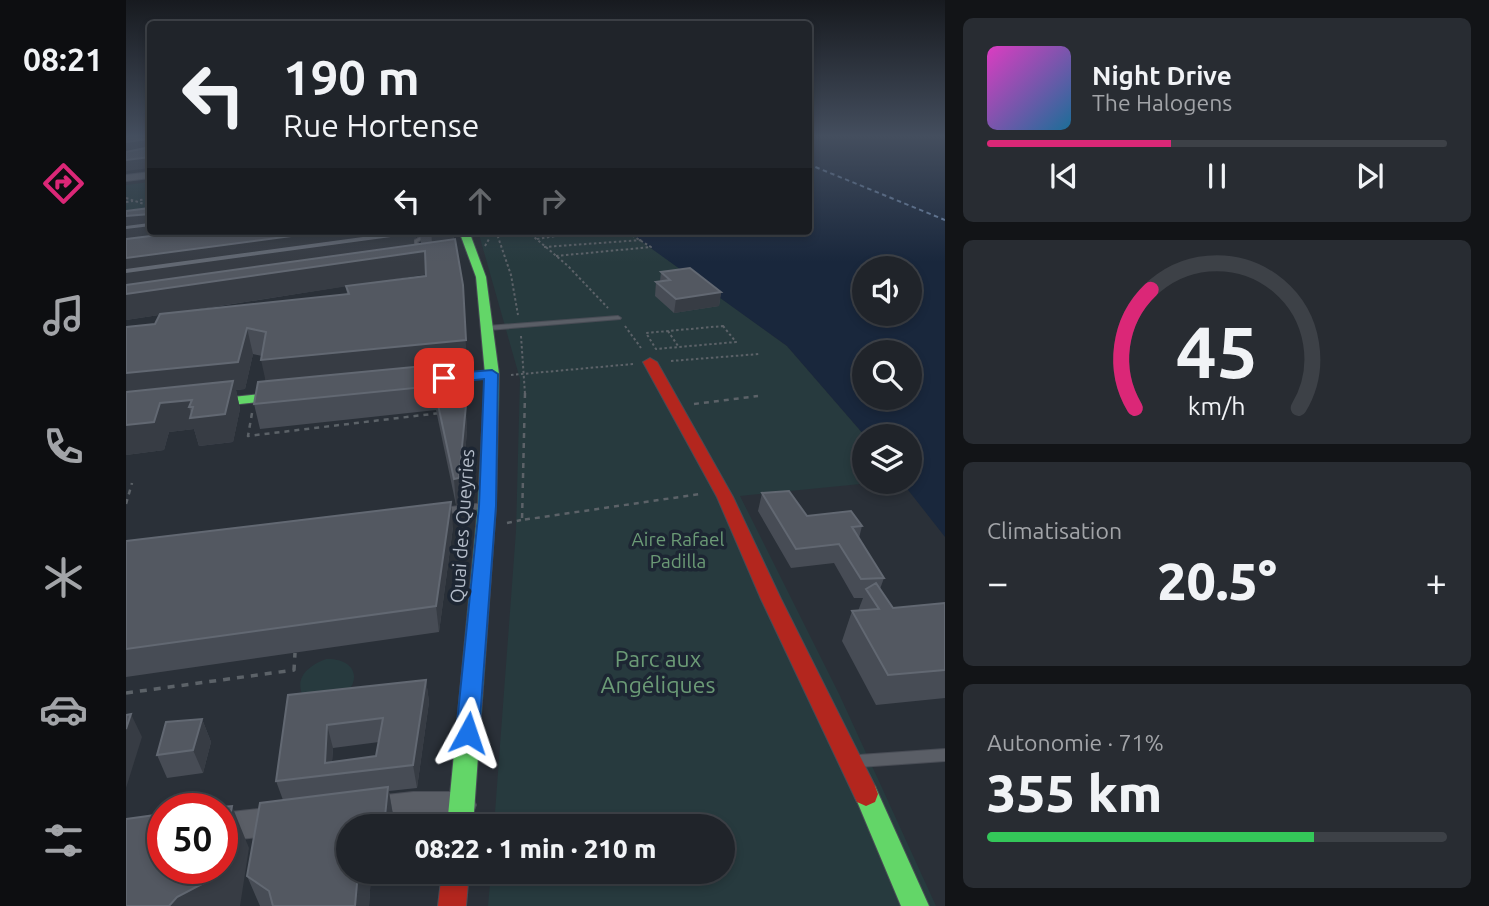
<!DOCTYPE html>
<html lang="fr">
<head>
<meta charset="utf-8">
<style>
  body { margin:0; font-family:Ubuntu,sans-serif; background:#282c32; color:#f1f3f6; height:100vh; display:flex; flex-direction:column; font-size:26px; white-space:nowrap }
  * { box-sizing:border-box; margin:0 }
  p { font-size:23px; color:#a2a4a8 }
  .icon { flex:none; width:38px; height:38px; fill:none; stroke:currentColor; stroke-width:2; stroke-linecap:round; stroke-linejoin:round }
  .map { position:relative; flex:1; overflow:hidden }
  .details { display:flex; flex-direction:column; gap:18px; padding:18px; background:#121417; width:544px }
  .details>* { flex:none }
  .guide { position:absolute; left:21px; top:21px; width:665px; height:214px; border-radius:7px; box-shadow:0 4px 10px #0003,0 0 0 2px #3d4147; background:#20242a; color:#f1f3f6; overflow:hidden }
  .tools { position:absolute; left:726px; top:256px; display:grid; gap:14px }
  .tools a { display:grid; place-items:center; width:70px; height:70px; border-radius:50%; background:#20242a; box-shadow:0 4px 10px #0003,0 0 0 2px #3d4147; font-size:35px }
  .speed { position:absolute; left:21px; top:793px; display:flex; gap:14px; font-size:35px; font-weight:700; text-align:center }
  .speed>* { display:grid; place-content:center; width:91px; height:91px; border-radius:50%; background:#20242a; box-shadow:0 4px 10px #0003,0 0 0 2px #3d4147; line-height:1 }
  .speed .limit { border:10px solid #d22; background:#fff; color:#111 }
  .pin { position:absolute; display:grid; place-items:center; width:60px; height:60px; color:#fff; margin:-30px; border-radius:14px; box-shadow:0 4px 10px #0006 }
  .me { position:absolute; width:77px; margin:-38px; rotate:5deg; stroke-linejoin:round; filter:drop-shadow(0 0 5px #0008) }
  .turn { display:flex; align-items:center; gap:24px; height:147px; padding:0 21px; font-size:32px }
  .turn .icon { width:91px; height:91px; stroke-width:2.5 }
  .turn b { display:block; font-size:49px; line-height:60px }
  .lanes { display:flex; align-items:center; height:66px; padding:0 21px; background:#0003; justify-content:center; gap:35px; direction:ltr }
  .lanes .off { opacity:.35 }
  .big { font-size:52px; font-weight:800; line-height:1.1 }
  .details .widget { flex:1; display:flex; flex-direction:column; justify-content:center; gap:10px; min-width:0; padding:0 24px; border-radius:10px; background:#282c32 }
  .details .dial { align-items:center; gap:0 }
  .dial svg { height:182px; overflow:visible; fill:none; stroke:#3d4147; stroke-width:7; stroke-linecap:round; text-anchor:middle }
  .dial text { fill:#f1f3f6; stroke:none }
  .song { display:flex; align-items:center; gap:21px }
  .cover { width:84px; height:84px; border-radius:10px; background:linear-gradient(135deg,hsl(310 70% 55%),hsl(200 70% 35%)) }
  .played { height:7px; border-radius:4px; background:linear-gradient(90deg,#db2777 40%,#3d4147 40%) }
  .keys { display:flex; justify-content:space-around; direction:ltr }
  .heat { display:flex; justify-content:space-between; align-items:center; font-size:38px; direction:ltr }
  .charge { height:10px; border-radius:5px; background:linear-gradient(90deg,#34c759 71%,#3d4147 0) }
  .trip { position:absolute; left:210px; top:814px; width:399px; height:70px; border-radius:35px; background:#20242a; box-shadow:0 4px 10px #0003,0 0 0 2px #3d4147; font-weight:800; line-height:70px; text-align:center }
  main { display:flex; flex:1; min-height:0 }
  .menu { display:flex; flex-direction:column; width:126px; justify-content:space-around; align-items:center; background:#0d0e11; color:#a2a4a8 }
  .menu .icon { width:49px; height:49px }
  .menu .current { color:#db2777 }
  .menu b { font-size:32px; color:#f1f3f6 }
  .map>svg:first-child { display:block }
  .green { fill:#273a3e }
  .water { fill:#19273c; fill-rule:evenodd }
  .lines { fill:none; stroke-linecap:round; stroke-linejoin:round }
  .ferry { stroke:#6d86a8; stroke-width:2; stroke-dasharray:4.5 3.5; stroke-linecap:butt }
  .lane-casing { stroke:#484c55; stroke-width:2 }
  .street-casing { stroke:#484c55; stroke-width:2 }
  .fast-casing { stroke:#484c55; stroke-width:2 }
  .jam-casing { stroke:#484c55; stroke-width:2 }
  .path-far2 { stroke:#5c6268; stroke-width:2; stroke-dasharray:2.5 2.5; stroke-linecap:butt }
  .path-far1 { stroke:#5c6268; stroke-width:2.5; stroke-dasharray:5 5; stroke-linecap:butt }
  .path { stroke:#5c6268; stroke-width:3.5; stroke-dasharray:7 7; stroke-linecap:butt }
  .lane { fill:#5a5e66; fill-rule:evenodd }
  .street { fill:#5a5e66; fill-rule:evenodd }
  .fast { fill:#63d668; fill-rule:evenodd }
  .jam { fill:#b3261e; fill-rule:evenodd }
  .wall { fill:#474c55; fill-rule:evenodd }
  .shaded-wall { fill:#373c44; fill-rule:evenodd }
  .building { fill:#535861; stroke:#626872; stroke-width:2; fill-rule:evenodd }
  .route { fill:#1a73e8; stroke:#114b97; stroke-width:2 }
  .labels { text-anchor:middle; stroke-width:7; stroke-linejoin:round; paint-order:stroke }
  .street-label { font-size:19px; fill:#b4bcc9; stroke:#1d2633 }
  .park-label { font-size:19px; fill:#6b9a76; stroke:#1d2633 }
  .near-park-label { font-size:23px; fill:#6b9a76; stroke:#1d2633 }
</style>
</head>
<body>
<main>
<nav class="menu">
<b>08:21</b>
<svg class="icon current" aria-label="directions" viewBox="0 0 24 24"><path d="M12 3l9 9-9 9-9-9zM9 14v-3h6M13 9l2 2-2 2"/></svg>
<svg class="icon" aria-label="music" viewBox="0 0 24 24"><path d="M9 18V5l10-2v13"/><circle cx="6" cy="18" r="3"/><circle cx="16" cy="16" r="3"/></svg>
<svg class="icon" aria-label="phone" viewBox="0 0 24 24"><path d="M5 4h4l2 5-3 2q2 4 5 5l2-3 5 2v4C11 20 4 13 5 4z"/></svg>
<svg class="icon" aria-label="climate" viewBox="0 0 24 24"><path d="M12 3v18M4 7l16 10M4 17L20 7"/></svg>
<svg class="icon" aria-label="car" viewBox="0 0 24 24"><path d="M5 17H2v-5l4-1 3-4h7l3 4 3 1v5h-3M9 17h6M6 11h13"/><circle cx="7" cy="17" r="2"/><circle cx="17" cy="17" r="2"/></svg>
<svg class="icon" aria-label="filters" viewBox="0 0 24 24"><path d="M4 7h16M4 17h16"/><circle cx="9" cy="7" r="2"/><circle cx="15" cy="17" r="2"/></svg>
</nav>
<div class="map">
<svg width="819" height="906" viewBox="0 0 819 906">
  <rect width="100%" height="100%" fill="#2a3038"/>
  <path class="green" d="M24,182V221L0,223V185Z
    M352,231L505,233L661,346L739,436L738,481H765L614,496L714,696L810,906H362L365,872H597V826H368L390,531L394,379Z
    M200,659C222,658 237,672 222,692L176,694C169,675 185,665 200,659Z"/>
  <path class="water" d="M683,135H819V537L775,481H784V436H739L661,346L501,231H682ZM738,268H784V313H738ZM738,352H784V397H738Z"/>
  <g class="lines">
    <path class="ferry" d="M682,164L819,220"/>
    <g class="lane-casing">
      <path id="lane" d="M296,236L299,238L291,242L298,250L295,252L285,242Z
        M492,316L495,318L494,319L362,330L359,328L362,326Z
        M358,503L363,506L361,508L317,514L312,511L317,508Z
        M819,749V761L733,767L728,765L726,761L728,757L733,755Z"/>
    </g>
    <g class="street-casing">
      <path id="street" d="M24,172V178L0,181V175Z
        M287,792H336L346,796L350,805L346,814L336,818H287L242,823L232,819L228,810L232,801L242,797Z
        M151,807L161,811L165,821L161,831L151,835L96,841V813Z"/>
    </g>
    <g class="fast-casing">
      <path id="fast" d="M333,231H343L360,277L373,374L370,506L347,826H321L352,506L359,374L350,277Z
        M165,391L170,392L172,395L170,398L78,408L71,404L78,400Z
        M740,782L749,786L803,906H775L728,794L731,786Z"/>
    </g>
    <g class="jam-casing">
      <path id="jam" d="M524,358L531,362L607,497L655,599L749,786L752,794L749,802L740,806L731,802L635,599L591,497L517,362Z
        M316,872H343L340,906H312Z"/>
    </g>
    <path class="path-far2" d="M0,198L24,206
      M14,200L24,199
      M0,202L7,201
      M370,231L385,275L392,315
      M401,231L442,266L482,308
      M411,239L463,231
      M359,246L363,239
      M418,247L516,240
      M430,256L525,247L499,231
      M499,326L515,348
      M597,326L610,342L530,349L520,333Z
      M542,331L552,346
      M395,336L399,394
      M545,361L633,354
      M385,375L507,364"/>
    <path class="path-far1" d="M399,393L396,520L574,494
      M568,404L632,396
      M126,413L122,436L314,413
      M0,504L6,483
      M381,523L395,520"/>
    <path class="path" d="M0,693L168,670L169,653"/>
    <use href="#lane" class="lane"/>
    <use href="#street" class="street"/>
    <use href="#fast" class="fast"/>
    <use href="#jam" class="jam"/>
  </g>
  <path class="wall" d="M24,231H327L341,367H339L341,386L339,405L341,430L335,504L330,505L310,410L134,429L128,404L140,382L136,356L127,354L119,389L110,390L114,409L107,442L73,446L68,429L43,432L38,450L0,455V327L29,324L33,315L0,320ZM294,234L295,243L296,244L288,245V239ZM300,274V276L225,286ZM220,286L221,294L63,311Z
    M535,272L595,292L593,306L548,313L529,296L530,282L534,281Z
    M636,493L681,516L736,526L733,538L758,578L754,589L767,608L819,603V698L750,705L716,641L726,611H732L737,598H728L708,563L665,568L632,511Z
    M327,527L313,632L0,677V541Z
    M300,680L303,702L291,788L263,791L269,826H222V872H266L245,875L243,906H134L121,876L157,800L150,781L162,695ZM253,742L250,756L206,762L207,748Z
    M76,719L85,742L77,773L41,778L31,755Z"/>
  <path class="shaded-wall" d="M21,139L24,149L0,153V142Z
    M24,157V168L0,171V160Z
    M24,214V231H99L0,251V216Z
    M203,231H294V234L288,239L289,253L299,251L301,274L0,320V258Z
    M305,231H327L328,250L307,253Z
    M337,285L341,367H339L341,386L337,430L336,405L339,367L141,387L135,360Z
    M595,292L593,306L548,313L550,299Z
    M121,328L127,354L119,389L110,390L114,409L107,442L73,446L68,429L43,432L38,450L0,455V425L34,403L105,391L0,401V373ZM63,407H67L66,417Z
    M340,405L341,430L335,504L330,505L328,479Z
    M325,502L327,527L313,632L310,606Z
    M300,680L303,702L291,788L287,765Z
    M5,714L16,737L0,788V729Z
    M76,719L85,742L77,773L67,750Z
    M201,725L207,748L205,775L199,763Z
    M262,787L269,826H258Z
    M106,806L123,848L114,906H43L51,897L94,868H96V856Z
    M232,872H245V875L243,906H229Z"/>
  <path class="building" d="M10,135H24V157L0,160V152L24,147L21,139L0,142V136Z
    M24,208V214L0,216V211Z
    M24,224V225L0,228V227Z
    M66,231H203L0,258V239Z
    M281,232L287,233L0,272V270Z
    M329,239L337,285L340,340L135,360L140,332L121,328L112,362L0,373V327L29,324L34,314L223,294L220,286L300,276L299,251L0,294V285Z
    M564,268L595,292L550,299L530,282L544,280L535,272Z
    M339,362L336,405H340L333,478L328,479L308,386L128,404L132,382Z
    M107,381L99,414L64,418L67,407H63L66,400L34,403L28,422L0,425V392Z
    M663,491L681,516L725,511L736,526L726,527L758,578L735,579L713,544L670,549L636,493Z
    M325,502L310,606L0,649V541Z
    M750,583L767,608L819,603V670L762,675L726,611L753,609L740,589Z
    M300,680L287,765L150,781L162,695ZM257,718L250,756L199,763L201,725Z
    M5,714L0,729V715Z
    M76,719L67,750L31,755L40,722Z
    M262,787L258,826H222V872H232L229,906H147L143,891L121,876L134,803Z
    M106,806L96,856V808H84Z
    M37,814V868H94L93,875L51,897L43,906H0V819Z"/>
  <linearGradient id="sky" x2="0" y2="1"><stop stop-color="#171a1f"/><stop offset="0.52" stop-color="#444e5e"/><stop offset="1" stop-color="#444e5e" stop-opacity="0"/></linearGradient>
  <rect width="819" height="262" fill="url(#sky)"/>
  <path class="route" d="M366,370L372,374L370,506L353,733L350,740L342,743L333,740L330,733L353,506L358,379L318,383L311,378L318,374Z"/>
  <g class="labels">
    <g class="street-label">
      <text transform="translate(336 526) rotate(-86)" y="7">Quai des Queyries</text>
    </g>
    <g class="park-label">
      <text x="552" y="546">Aire Rafael<tspan x="552" dy="22">Padilla</tspan></text>
    </g>
    <g class="near-park-label">
      <text x="532" y="667">Parc aux<tspan x="532" dy="26">Angéliques</tspan></text>
    </g>
  </g>
</svg>
<div class="tools">
<a><svg class="icon" aria-label="sound" viewBox="0 0 24 24"><path d="M4 9h4l5-4v14l-5-4H4zM17 9q2 3 0 6"/></svg></a>
<a><svg class="icon" aria-label="search" viewBox="0 0 24 24"><circle cx="10" cy="10" r="6"/><path d="M15 15l6 6"/></svg></a>
<a><svg class="icon" aria-label="layers" viewBox="0 0 24 24"><path d="M12 4l9 5-9 5-9-5zM3 14l9 5 9-5"/></svg></a>
</div>
<div class="speed"><div class="limit">50</div></div>
<div class="pin" style="left:318px;top:378px;background:#d93025"><svg class="icon" aria-label="arrive" viewBox="0 0 24 24"><path d="M6 21V4h12l-3 4 3 4H6"/></svg></div>
<svg class="me" style="left:342px;top:733px" viewBox="-20 -20 40 40"><path d="M0-17L14 15 0 8-14 15z" fill="#1a73e8" stroke="#fff" stroke-width="4"/></svg>
<div class="trip">08:22 · 1 min · 210 m</div>
<div class="guide">
<div class="turn"><svg class="icon" aria-label="left" viewBox="0 0 24 24"><path d="M17 20v-9H6M10 6l-5 5 5 5"/></svg><div><b>190 m</b>Rue Hortense</div></div>
<div class="lanes"><svg class="icon" aria-label="left" viewBox="0 0 24 24"><path d="M17 20v-9H6M10 6l-5 5 5 5"/></svg><svg class="icon off" aria-label="ahead" viewBox="0 0 24 24"><path d="M12 20V5M6 11l6-6 6 6"/></svg><svg class="icon off" aria-label="right" viewBox="0 0 24 24"><path d="M7 20v-9h11M14 6l5 5-5 5"/></svg></div>
</div>
</div>
<section class="details">
<div class="widget">
<div class="song"><i class="cover"></i><div><b>Night Drive</b><p>The Halogens</p></div></div>
<div class="played"></div>
<div class="keys"><svg class="icon" aria-label="previous" viewBox="0 0 24 24"><path d="M18 5L8 12l10 7zM5 5v14"/></svg><svg class="icon" aria-label="pause" viewBox="0 0 24 24"><path d="M8 5v14M16 5v14"/></svg><svg class="icon" aria-label="next" viewBox="0 0 24 24"><path d="M6 5l10 7-10 7zM19 5v14"/></svg></div>
</div>
<div class="widget dial"><svg viewBox="0 0 100 80">
<path d="M14 69A42 42 0 1 1 86 69"/>
<path d="M14 69A42 42 0 0 1 21 17" stroke="#db2777"/>
<text x="50" y="56" font-size="32" font-weight="700">45</text>
<text x="50" y="72" font-size="11">km/h</text>
</svg></div>
<div class="widget"><p>Climatisation</p>
<div class="heat"><a>−</a><b class="big">20.5°</b><a>+</a></div>
</div>
<div class="widget"><p>Autonomie · 71%</p><b class="big">355 km</b><div class="charge"></div></div>
</section>
</main>
</body>
</html>
